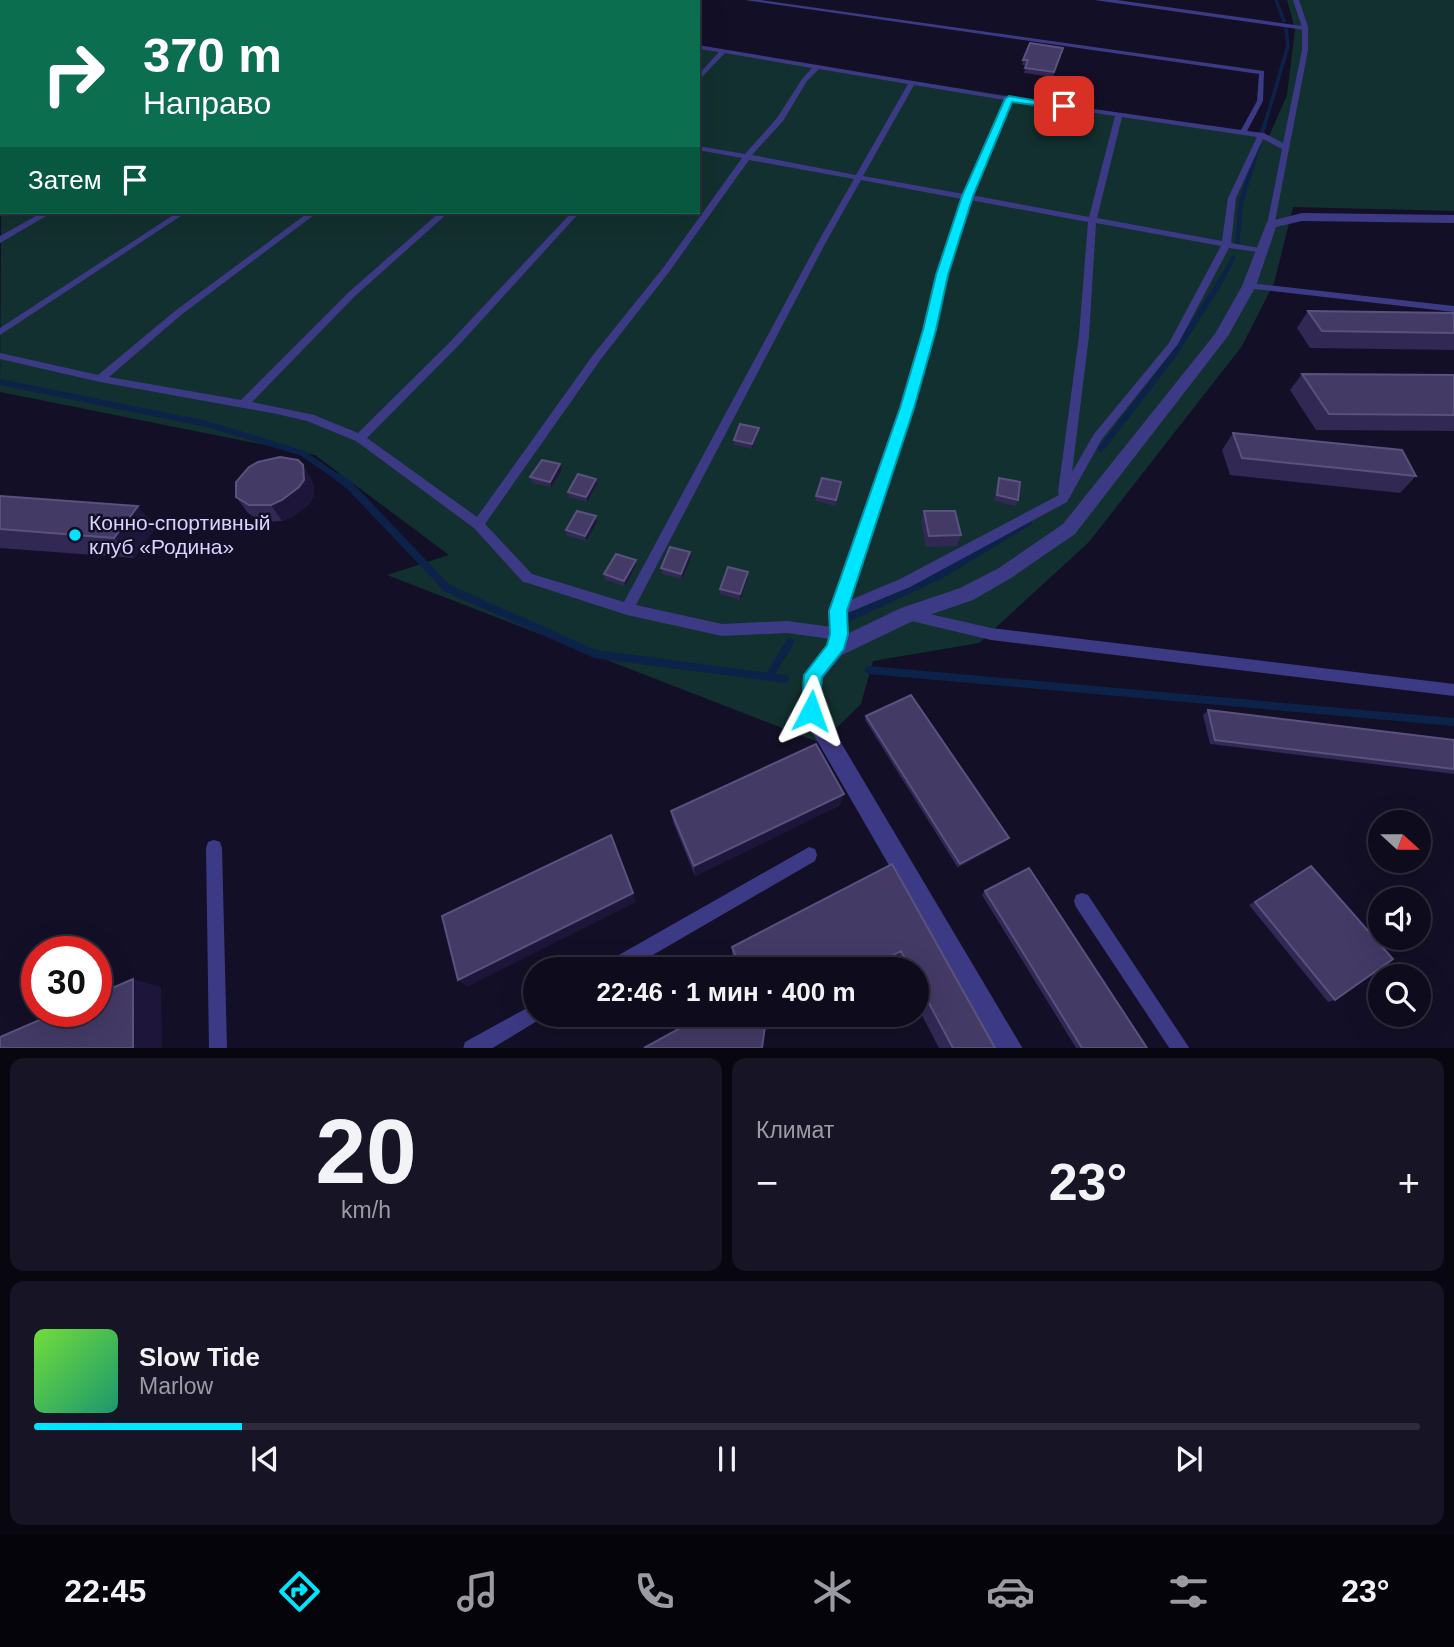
<!DOCTYPE html>
<html lang="ru">
<head>
<meta charset="utf-8">
<style>
  body { margin:0; font-family:Helvetica,sans-serif; background:#171425; color:#f1f3f6; height:100vh; display:flex; flex-direction:column; font-size:26px; white-space:nowrap }
  * { box-sizing:border-box; margin:0 }
  p { font-size:23px; color:#9b9ba3 }
  .icon { flex:none; width:38px; height:38px; fill:none; stroke:currentColor; stroke-width:2; stroke-linecap:round; stroke-linejoin:round }
  .map { position:relative; height:1048px; overflow:hidden }
  .details { display:flex; flex-direction:column; gap:10px; padding:10px; background:#08060f; flex:1 }
  .details>* { flex:none }
  .hud { position:absolute; left:0px; top:0px; width:700px; height:214px; box-shadow:0 7px 28px #0002,0 0 0 2px #2e2b3b; background:#0b6e4f; color:#fff; overflow:hidden }
  .needle { width:46px; rotate:111deg }
  .controls { position:absolute; left:1368px; top:810px; display:grid; gap:14px }
  .controls a { display:grid; place-items:center; width:63px; height:63px; border-radius:50%; background:#0e0b1c; box-shadow:0 7px 28px #0002,0 0 0 2px #2e2b3b; font-size:35px }
  .speed { position:absolute; left:21px; top:936px; display:flex; gap:14px; font-size:35px; font-weight:700; text-align:center }
  .speed>* { display:grid; place-content:center; width:91px; height:91px; border-radius:50%; background:#0e0b1c; box-shadow:0 7px 28px #0002,0 0 0 2px #2e2b3b; line-height:1 }
  .speed .limit { border:10px solid #d22; background:#fff; color:#111 }
  .pin { position:absolute; display:grid; place-items:center; width:60px; height:60px; color:#fff; margin:-30px; border-radius:14px; box-shadow:0 4px 10px #0006 }
  .me { position:absolute; width:77px; margin:-38px; rotate:4deg; stroke-linejoin:round; filter:drop-shadow(0 0 5px #0008) }
  .turn { display:flex; align-items:center; gap:24px; height:147px; padding:0 28px; font-size:32px }
  .turn .icon { width:91px; height:91px; stroke-width:2.5 }
  .turn b { display:block; font-size:49px; line-height:60px }
  .then { display:flex; align-items:center; height:66px; padding:0 28px; background:#0003; gap:14px; font-size:26px }
  .big { font-size:52px; font-weight:800; line-height:1.1 }
  .details .tile { flex:1; display:flex; flex-direction:column; justify-content:center; gap:10px; min-width:0; padding:0 24px; border-radius:14px; background:#171425 }
  .details .dial { align-items:center; gap:0 }
  .dial b { font-size:91px; line-height:1 }
  .song { display:flex; align-items:center; gap:21px }
  .cover { width:84px; height:84px; border-radius:10px; background:linear-gradient(135deg,hsl(100 70% 55%),hsl(160 70% 35%)) }
  .played { height:7px; border-radius:4px; background:linear-gradient(90deg,#00e5ff 15%,#2e2b3b 15%) }
  .keys { display:flex; justify-content:space-around; direction:ltr }
  .heat { display:flex; justify-content:space-between; align-items:center; font-size:38px; direction:ltr }
  .details .tiles { flex:1; display:grid; gap:10px; grid-template-columns:1fr 1fr }
  .tile:last-child { grid-column:span 2 }
  .trip { position:absolute; left:523px; top:957px; width:406px; height:70px; border-radius:35px; background:#0e0b1c; box-shadow:0 7px 28px #0002,0 0 0 2px #2e2b3b; font-weight:800; line-height:70px; text-align:center }
  .tab-bar { display:flex; height:112px; justify-content:space-around; align-items:center; background:#06040b; color:#9b9ba3 }
  .tab-bar .icon { width:49px; height:49px }
  .tab-bar .current { color:#00e5ff }
  .tab-bar b { font-size:32px; color:#f1f3f6 }
  .map>svg:first-child { display:block }
  .green { fill:#12302f }
  .lines { fill:none; stroke-linecap:round; stroke-linejoin:round }
  .stream-far3 { stroke:#0c2248; stroke-width:3.5 }
  .stream-far2 { stroke:#0c2248; stroke-width:4.5 }
  .stream-far1 { stroke:#0c2248; stroke-width:6 }
  .stream { stroke:#0c2248; stroke-width:8 }
  .lane { fill:#3d3a85; fill-rule:evenodd }
  .street { fill:#3d3a85; fill-rule:evenodd }
  .secondary { fill:#6f6bff; fill-rule:evenodd }
  .wall { fill:#312854 }
  .shaded-wall { fill:#1d163a }
  .building { fill:#433a66; stroke:#5a527e; stroke-width:2 }
  .route { fill:#00e5ff; stroke:#0095a6; stroke-width:2 }
  .poi-dot { fill:#00e5ff; stroke:#130f26; stroke-width:2.5 }
  .labels { text-anchor:middle; stroke-width:5; stroke-linejoin:round; paint-order:stroke }
  .poi-label { font-size:21px; fill:#d9d4ff; stroke:#130f26; text-anchor:start }
</style>
</head>
<body>
<div class="map">
<svg width="1454" height="1049" viewBox="0 0 1454 1049">
  <rect width="100%" height="100%" fill="#130f26"/>
  <path class="green" d="M1287,0H1454V211L1293,207L1274,283L1242,346L1089,542L979,643L873,661L861,704L821,743L387,575L449,555L315,455L0,392L2,94V212H698V48L1269,136L1287,95L1295,29Z"/>
  <g class="lines">
    <path class="stream-far3" d="M1276,0L1284,21
      M1265,124L1288,46L1286,29"/>
    <path class="stream-far2" d="M1261,136L1265,123
      M1237,245L1241,202L1259,145
      M1221,281L1233,258"/>
    <path class="stream-far1" d="M0,382L207,424L302,453L340,479
      M1101,449L1172,357L1222,279"/>
    <path class="stream" d="M338,477L349,485L447,588L595,654L785,679
      M848,618L940,575L1028,522
      M869,670L1454,722
      M769,677L790,642"/>
    <path class="lane" d="M0,0L15,2H2Z
      M315,0H322L313,2Z
      M745,0H760L1264,71L1263,101L1247,131L1264,133L1283,143L1302,50V27L1293,0H1299L1308,27V50L1274,227L1267,225L1282,149L1263,139L1236,198L1231,243L1265,249V253L1229,248L1178,344L1102,439L1067,502L910,587L845,614L846,634L840,653L835,655L830,653L828,649L831,639L787,633L722,636L627,615L528,583L523,582L474,528L356,441L307,421L277,414L100,382L0,359V353L98,375L175,311L309,212H318L181,315L109,377L241,400L349,292L440,212H449L355,296L252,402L314,415L358,433L451,341L572,212H580L459,345L367,438L477,517L593,355L663,268L742,158L698,150V146L745,154L777,118L802,79L812,68L725,53L698,81V75L719,52L698,49V45L1009,97L1241,130L1257,101L1259,74ZM819,69L908,84L856,175L752,155L783,121L807,81ZM914,85L1005,100L964,194L863,176ZM1011,101L1115,116L1089,217L971,195ZM1122,117L1257,137L1228,198L1222,241L1097,218ZM749,160L854,179L818,242L624,602L532,574L485,524L601,359L669,272ZM861,180L962,199L937,276L925,330L902,408L831,611L832,627L787,621L722,624L636,605L826,242ZM970,200L1088,222L1079,336L1058,492L1059,495L900,579L848,601L912,408L935,330L947,276ZM1096,223L1221,246L1169,343L1094,434L1072,472L1089,336Z
      M0,63H2V67H0Z
      M0,163H2V168H0Z
      M43,212H53L0,243V236Z
      M178,212H187L0,335V328Z
      M1249,283L1454,306V312L1246,288L1244,286Z
      M908,609L991,628L1454,684V696L991,640L903,619L901,615L903,611Z
      M214,840L220,842L222,848L227,1049H209L206,848L208,842Z
      M809,847L815,849L817,855L815,861L627,970H600L603,964Z
      M1082,893L1088,895L1190,1049H1170L1076,907L1074,901L1076,895Z
      M536,1003V1015H544L542,1018L491,1049H463L465,1042Z"/>
    <path class="street" d="M175,0H183V2H175Z
      M1094,0H1117L1309,27L1305,30Z
      M1302,213L1454,215V223L1302,221L1276,227L1256,286L1228,336L1075,534L1011,578L973,600L915,620L842,655L823,678L821,709L1023,1049H995L804,718L801,711L803,675L828,643L901,608L960,588L999,568L1063,524L1215,334L1242,286L1267,222Z"/>
    <path class="secondary" d="M188,0H199L187,2Z
      M2,88V95H0V89Z"/>
  </g>
  <path class="wall" d="M1063,48L1053,77L1024,73L1026,65H1022L1023,60Z
    M1308,311L1454,313V350L1310,348L1297,328Z
    M1302,374L1454,375V431L1316,430L1290,390Z
    M758,433L752,449L734,445V440Z
    M1233,433L1416,476L1400,493L1230,475L1222,450Z
    M560,464L562,470L551,487L532,483L530,477Z
    M999,478L1018,500L1015,506L994,501L997,483Z
    M313,482L314,496L309,504L292,517L282,521L261,522L248,513L236,497Z
    M597,484L587,502L569,497L568,492Z
    M840,488L835,506L816,501V496Z
    M0,496L156,527L134,558L0,548Z
    M924,511L961,535L957,546L926,547L921,522Z
    M596,516L597,522L586,541L567,536L566,530Z
    M691,558L682,579L662,574L661,568Z
    M636,560V565L625,586L605,580L604,574Z
    M748,578L740,600L720,594V589Z
    M1208,710L1454,740V774L1210,744L1203,715Z
    M866,716L1006,841L958,868L865,720Z
    M840,805L695,876L673,822L671,811Z
    M892,864L995,1048H939L917,1006V970H898L893,961L878,970H737L732,957V947Z
    M1311,866L1335,1000L1328,1002L1249,905Z
    M985,891L1147,1048H1076L982,895Z"/>
  <path class="shaded-wall" d="M295,0H306L302,2H292Z
    M759,428L758,433L752,449V444Z
    M560,464L562,470L551,487L550,482Z
    M303,465L313,482L314,496L309,504L292,517L282,521L271,505Z
    M596,479L597,484L587,502L586,497Z
    M138,506L156,527L134,558L114,538Z
    M596,516L597,522L586,541L585,536Z
    M690,552L691,558L682,579L681,574Z
    M636,560V565L625,586L624,581Z
    M748,572V578L740,600V594Z
    M844,794L840,805L695,876L694,866Z
    M1009,838L1006,841L958,868L960,864Z
    M633,893L636,902L467,987L458,980Z
    M901,951L893,961L878,970H867Z
    M133,979L161,987L162,1048H133Z
    M785,1015H796L763,1033L765,1026Z"/>
  <path class="building" d="M247,0H295L292,2H243Z
    M1030,43L1063,48L1054,72L1025,68L1028,60H1023Z
    M1308,311L1454,313V333L1322,331Z
    M1302,374L1454,375V415L1329,414Z
    M740,424L759,428L752,444L734,440Z
    M1233,433L1402,450L1416,476L1242,458Z
    M280,457L298,460L303,465L304,480L299,487L282,500L271,505H249L236,497V482L249,467L258,462Z
    M542,460L560,464L550,482L530,477Z
    M578,474L596,479L586,497L568,492Z
    M822,478L841,482L836,500L816,496Z
    M999,478L1020,482L1018,500L997,495Z
    M0,496L138,506L114,538L0,529Z
    M577,511L596,516L585,536L566,530Z
    M924,511H955L961,535L929,536Z
    M670,547L690,552L681,574L661,568Z
    M616,554L636,560L624,581L604,574Z
    M728,567L748,572L740,594L720,589Z
    M911,695L1009,838L960,864L866,716Z
    M1208,710L1454,740V769L1215,740Z
    M816,744L844,794L694,866L671,811Z
    M611,835L633,893L458,980L442,916Z
    M892,864L995,1048H953L917,981V970H911L901,951L867,970H741L732,947Z
    M1311,866L1393,959L1335,1000L1255,902Z
    M1029,868L1147,1048H1082L985,891Z
    M133,979V1048H0V1037L58,1012H96V995Z
    M704,1015H785L765,1026L762,1048H644Z"/>
  <path class="route" d="M1009,96L1069,106L1064,109L1012,102L973,196L948,275L936,330L914,408L847,611L848,634L844,649L822,677L818,717L811,720L804,717L802,711L804,675L827,645L830,634L829,611L900,408L923,330L936,275L962,196L1005,99Z"/>
  <circle class="poi-dot" cx="75" cy="535" r="7"/>
  <g class="labels">
    <g class="poi-label">
      <text x="89" y="530">Конно-спортивный<tspan x="89" dy="24">клуб «Родина»</tspan></text>
    </g>
  </g>
</svg>
<div class="controls">
<a><svg class="needle" viewBox="-14 -14 28 28"><path d="M0-13l5 13h-10z" fill="#e53935"/><path d="M0 13l5-13h-10z" fill="#9b9ba3"/></svg></a>
<a><svg class="icon" aria-label="sound" viewBox="0 0 24 24"><path d="M4 9h4l5-4v14l-5-4H4zM17 9q2 3 0 6"/></svg></a>
<a><svg class="icon" aria-label="search" viewBox="0 0 24 24"><circle cx="10" cy="10" r="6"/><path d="M15 15l6 6"/></svg></a>
</div>
<div class="speed"><div class="limit">30</div></div>
<div class="pin" style="left:1064px;top:106px;background:#d93025"><svg class="icon" aria-label="arrive" viewBox="0 0 24 24"><path d="M6 21V4h12l-3 4 3 4H6"/></svg></div>
<svg class="me" style="left:811px;top:711px" viewBox="-20 -20 40 40"><path d="M0-17L14 15 0 8-14 15z" fill="#00e5ff" stroke="#fff" stroke-width="4"/></svg>
<div class="trip">22:46 · 1 мин · 400 m</div>
<div class="hud">
<div class="turn"><svg class="icon" aria-label="right" viewBox="0 0 24 24"><path d="M7 20v-9h11M14 6l5 5-5 5"/></svg><div><b>370 m</b>Направо</div></div>
<div class="then">Затем<svg class="icon" aria-label="arrive" viewBox="0 0 24 24"><path d="M6 21V4h12l-3 4 3 4H6"/></svg></div>
</div>
</div>
<section class="details">
<div class="tiles">
<div class="tile dial"><b>20</b><p>km/h</p></div>
<div class="tile"><p>Климат</p>
<div class="heat"><a>−</a><b class="big">23°</b><a>+</a></div>
</div>
<div class="tile">
<div class="song"><i class="cover"></i><div><b>Slow Tide</b><p>Marlow</p></div></div>
<div class="played"></div>
<div class="keys"><svg class="icon" aria-label="previous" viewBox="0 0 24 24"><path d="M18 5L8 12l10 7zM5 5v14"/></svg><svg class="icon" aria-label="pause" viewBox="0 0 24 24"><path d="M8 5v14M16 5v14"/></svg><svg class="icon" aria-label="next" viewBox="0 0 24 24"><path d="M6 5l10 7-10 7zM19 5v14"/></svg></div>
</div>
</div>
</section>
<nav class="tab-bar">
<b>22:45</b>
<svg class="icon current" aria-label="directions" viewBox="0 0 24 24"><path d="M12 3l9 9-9 9-9-9zM9 14v-3h6M13 9l2 2-2 2"/></svg>
<svg class="icon" aria-label="music" viewBox="0 0 24 24"><path d="M9 18V5l10-2v13"/><circle cx="6" cy="18" r="3"/><circle cx="16" cy="16" r="3"/></svg>
<svg class="icon" aria-label="phone" viewBox="0 0 24 24"><path d="M5 4h4l2 5-3 2q2 4 5 5l2-3 5 2v4C11 20 4 13 5 4z"/></svg>
<svg class="icon" aria-label="climate" viewBox="0 0 24 24"><path d="M12 3v18M4 7l16 10M4 17L20 7"/></svg>
<svg class="icon" aria-label="car" viewBox="0 0 24 24"><path d="M5 17H2v-5l4-1 3-4h7l3 4 3 1v5h-3M9 17h6M6 11h13"/><circle cx="7" cy="17" r="2"/><circle cx="17" cy="17" r="2"/></svg>
<svg class="icon" aria-label="filters" viewBox="0 0 24 24"><path d="M4 7h16M4 17h16"/><circle cx="9" cy="7" r="2"/><circle cx="15" cy="17" r="2"/></svg>
<b>23°</b>
</nav>
</body>
</html>
